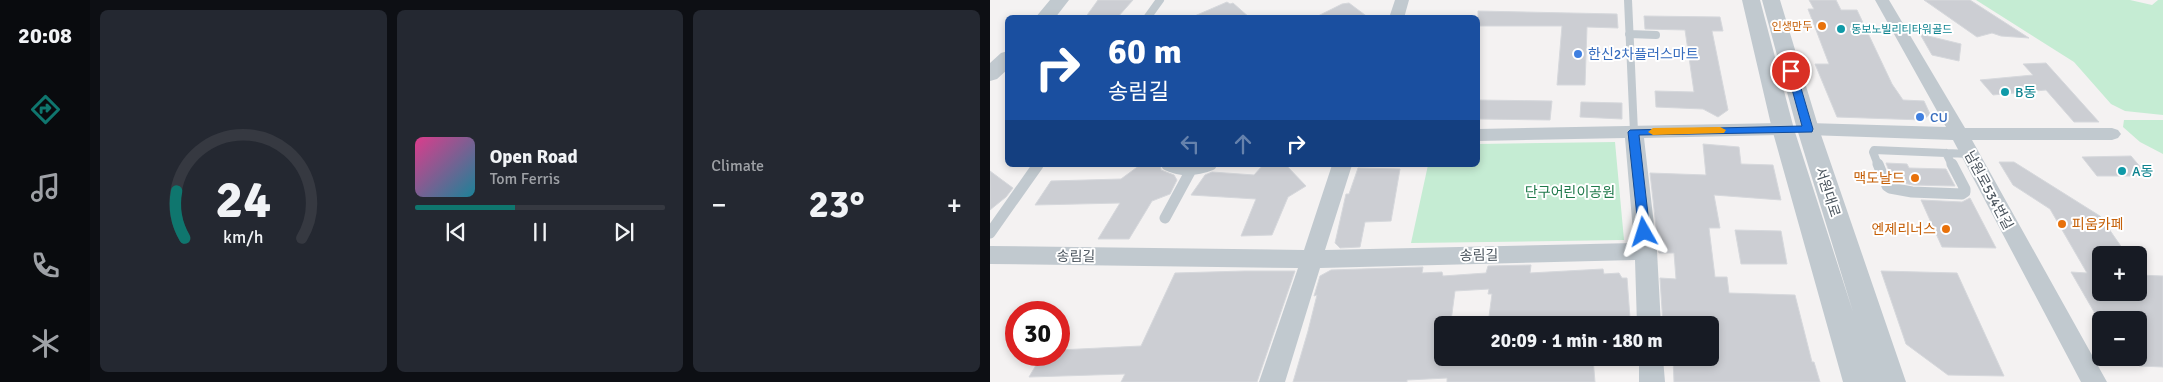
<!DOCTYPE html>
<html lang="en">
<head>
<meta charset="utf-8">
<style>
  body { margin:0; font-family:Signika,"Noto Sans KR",sans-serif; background:#242831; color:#f1f3f6; height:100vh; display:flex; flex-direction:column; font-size:19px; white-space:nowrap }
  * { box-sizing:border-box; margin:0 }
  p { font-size:16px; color:#9ea1a6 }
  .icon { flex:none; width:28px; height:28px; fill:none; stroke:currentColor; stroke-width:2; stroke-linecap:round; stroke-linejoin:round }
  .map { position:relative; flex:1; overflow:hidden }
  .sheet { display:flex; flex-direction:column; gap:10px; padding:10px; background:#0d0f14; width:900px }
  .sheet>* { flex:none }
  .guide { position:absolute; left:15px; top:15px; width:475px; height:152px; border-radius:8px; box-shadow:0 2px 8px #0003; background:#1a4fa0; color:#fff; overflow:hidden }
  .fabs { position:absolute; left:1102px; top:246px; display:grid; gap:10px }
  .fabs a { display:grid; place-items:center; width:55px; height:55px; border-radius:8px; background:#171b24; box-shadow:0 2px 8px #0003; font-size:25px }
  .speed { position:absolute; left:15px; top:301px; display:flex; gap:10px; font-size:25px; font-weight:700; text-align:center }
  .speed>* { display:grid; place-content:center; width:65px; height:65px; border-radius:50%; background:#171b24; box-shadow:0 2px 8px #0003; line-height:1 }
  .speed .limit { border:8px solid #d22; background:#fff; color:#111 }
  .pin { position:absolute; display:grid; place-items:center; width:42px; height:42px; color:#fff; margin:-21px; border:2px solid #fff; border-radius:50%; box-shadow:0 1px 5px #0007 }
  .me { position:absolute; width:55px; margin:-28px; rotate:354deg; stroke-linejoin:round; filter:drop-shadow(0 0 4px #0008) }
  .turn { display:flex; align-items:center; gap:18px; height:105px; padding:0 20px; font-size:22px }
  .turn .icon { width:65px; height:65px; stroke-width:2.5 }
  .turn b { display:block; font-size:35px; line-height:42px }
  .lanes { display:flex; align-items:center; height:48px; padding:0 20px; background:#0003; justify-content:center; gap:25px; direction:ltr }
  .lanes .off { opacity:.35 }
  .big { font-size:38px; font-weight:700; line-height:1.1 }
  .sheet .tile { flex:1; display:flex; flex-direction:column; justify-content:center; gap:8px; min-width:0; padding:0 18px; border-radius:8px; background:#242831 }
  .sheet .dial { align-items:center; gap:0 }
  .dial svg { height:130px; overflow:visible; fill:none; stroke:#363941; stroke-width:7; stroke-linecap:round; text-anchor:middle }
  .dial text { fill:#f1f3f6; stroke:none }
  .song { display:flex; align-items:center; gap:15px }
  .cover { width:60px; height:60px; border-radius:8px; background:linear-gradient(135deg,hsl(330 70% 55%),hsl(190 70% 35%)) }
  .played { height:5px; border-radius:2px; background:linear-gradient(90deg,#0f766e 40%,#363941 40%) }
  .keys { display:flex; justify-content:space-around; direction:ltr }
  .heat { display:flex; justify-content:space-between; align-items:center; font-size:28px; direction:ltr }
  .sheet .tiles { flex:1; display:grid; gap:10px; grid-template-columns:repeat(3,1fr) }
  .trip { position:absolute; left:444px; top:316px; width:285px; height:50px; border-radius:8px; background:#171b24; box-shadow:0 2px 8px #0003; font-weight:700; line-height:50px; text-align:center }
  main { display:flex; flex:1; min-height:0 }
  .menu { display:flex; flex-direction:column; width:90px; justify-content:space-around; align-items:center; background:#090b0e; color:#9ea1a6 }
  .menu .icon { width:35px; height:35px }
  .menu .selected { color:#0f766e }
  .menu b { font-size:22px; color:#f1f3f6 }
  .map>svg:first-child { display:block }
  .green { fill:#c5ecd3 }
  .building { fill:#ccced3; stroke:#d6d8dc }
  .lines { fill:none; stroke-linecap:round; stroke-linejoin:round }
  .service-far1 { stroke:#c1c9cf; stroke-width:8 }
  .service { stroke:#c1c9cf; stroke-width:11 }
  .minor { fill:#c1c9cf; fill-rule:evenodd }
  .tertiary { fill:#c1c9cf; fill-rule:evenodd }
  .route { fill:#1a73e8; stroke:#114b97 }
  .slow { fill:#f59e0b }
  .food-dot { fill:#e8710a; stroke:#fff; stroke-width:2 }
  .culture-dot { fill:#0f9aa8; stroke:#fff; stroke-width:2 }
  .shop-dot { fill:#3f7fe0; stroke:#fff; stroke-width:2 }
  .labels { text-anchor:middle; stroke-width:4; stroke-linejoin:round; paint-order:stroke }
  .far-food-label { font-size:11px; fill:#c56008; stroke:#fff; text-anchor:end }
  .far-culture-label { font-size:11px; fill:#0d838f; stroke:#fff; text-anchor:start }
  .shop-label { font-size:14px; fill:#366cbe; stroke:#fff; text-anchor:start }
  .culture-label { font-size:14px; fill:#0d838f; stroke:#fff; text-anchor:start }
  .food-label { font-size:14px; fill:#c56008; stroke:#fff; text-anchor:end }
  .street-label { font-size:14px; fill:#4b555e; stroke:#fff }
  .park-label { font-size:14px; fill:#207a4b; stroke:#fff }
</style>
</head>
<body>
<main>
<nav class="menu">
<b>20:08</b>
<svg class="icon selected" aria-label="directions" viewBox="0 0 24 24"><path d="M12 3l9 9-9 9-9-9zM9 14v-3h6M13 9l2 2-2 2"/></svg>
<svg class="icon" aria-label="music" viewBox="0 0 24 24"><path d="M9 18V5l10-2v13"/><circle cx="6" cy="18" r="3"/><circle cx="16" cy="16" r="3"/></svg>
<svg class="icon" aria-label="phone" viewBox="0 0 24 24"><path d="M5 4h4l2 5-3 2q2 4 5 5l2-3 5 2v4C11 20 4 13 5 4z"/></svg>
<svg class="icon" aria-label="climate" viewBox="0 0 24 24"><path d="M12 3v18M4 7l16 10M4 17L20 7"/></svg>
</nav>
<section class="sheet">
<div class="tiles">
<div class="tile dial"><svg viewBox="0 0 100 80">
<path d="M14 69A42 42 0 1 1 86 69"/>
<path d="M14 69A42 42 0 0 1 9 40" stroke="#0f766e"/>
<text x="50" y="56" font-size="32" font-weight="700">24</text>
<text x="50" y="72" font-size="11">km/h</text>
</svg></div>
<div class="tile">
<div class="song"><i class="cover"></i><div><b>Open Road</b><p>Tom Ferris</p></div></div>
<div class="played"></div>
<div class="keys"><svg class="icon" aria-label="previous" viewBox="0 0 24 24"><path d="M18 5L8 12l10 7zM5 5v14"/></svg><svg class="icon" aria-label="pause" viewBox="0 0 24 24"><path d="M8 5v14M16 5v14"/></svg><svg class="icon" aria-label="next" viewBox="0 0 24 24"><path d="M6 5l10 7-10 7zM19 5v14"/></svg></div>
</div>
<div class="tile"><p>Climate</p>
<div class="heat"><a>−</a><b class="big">23°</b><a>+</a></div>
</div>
</div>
</section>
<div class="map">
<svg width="1173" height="382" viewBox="0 0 1173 382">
  <rect width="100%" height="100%" fill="#f4f2f2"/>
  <path class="green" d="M986,0H1140L1162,5L1168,0H1173V115L1135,111L1121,104L1084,62Z
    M1134,120H1173V154L1150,142L1133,127Z
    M625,142L634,240L421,243L438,165H488V144Z"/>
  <path class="building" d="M108,0H143L127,18H95Z
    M819,0H846L851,10H867L902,84L913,100L934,101L940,114L933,120L847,117L825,64H839L818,9H824Z
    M934,0H980L1039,38L1011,36L1002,33L987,37Z
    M237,2L240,4L243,3L260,18H200Z
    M359,3L379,18H324L352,4Z
    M488,11L627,14L628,28L597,27L595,85H567L572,26H488Z
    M654,16L730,17L733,31H722L738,110L728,117L713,109L666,107L665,91L704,92L695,30L655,29Z
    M930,34L971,44L969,61L942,55Z
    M1056,63L1109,122H1084L1056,90L1003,95L990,80L1043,75L1033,64Z
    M488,100L562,101L560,120L488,119Z
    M591,102L632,103V119L590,117Z
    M713,144L749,147L751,164L783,165L791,200L724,195L730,228H719L725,277H737L739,293L805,295L822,362H824L830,382H684L683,358H723L720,325H673L670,278L686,279L684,253H669L660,173L716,175Z
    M1141,156L1158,176H1107L1092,157Z
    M1009,162H1024L1110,216L1137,255H1111V292H1149V275L1173,276V367L1149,366V320H1124L1123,317H1107L1081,272L1097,273L1060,209L1023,185Z
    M896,163L917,164L919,168L956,169L965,186L923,185L903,181Z
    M150,165H170L171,170L184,175L187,180L180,194L162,201L139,239H108L130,203L45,205L61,181L131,179Z
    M273,165H296L316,186L298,197L282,235L251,236L266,199L201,195L215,175L222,172L264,175Z
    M368,168L410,169L401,221L375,222L370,247L350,248L345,243L356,194H359Z
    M0,171L23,188L16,197L0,210Z
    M980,198L1006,248L952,247L931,200L972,202Z
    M745,230L791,231L797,264H751Z
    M541,265L540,273L613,269L614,274L629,273L632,278H637L640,318L538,319L537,325L498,324L502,294H498L499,289L465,291L461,321H452V358H603L605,382H457V378L417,380V382H303L318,331L327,295L324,296L330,276L341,270L433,267L432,273L452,272L453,276L496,273L498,266Z
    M255,271H305L267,382H131L135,374L39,377L52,355H69V350L151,346L185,273Z
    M891,271L967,273L1014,376L958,375L916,344Z"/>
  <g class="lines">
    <path class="service-far1" d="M638,0L644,132
      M157,18L170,0
      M639,34L666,35
      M956,153L962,165
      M888,165L883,152L884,150L980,154"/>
    <path class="service" d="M888,164L897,186L900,188L922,192L972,194L975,192V189L962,164
      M177,165C192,172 206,171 221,165
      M175,218L201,170
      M0,233L48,165"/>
    <path class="minor" d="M405,0H419L414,18H399Z
      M885,0H899L975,128H1122L1128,130L1131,134L1128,138L1122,140H982L1117,382H1091L963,140L818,135L812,133L809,129L812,125L818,123L956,127Z
      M793,123L799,125L802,129L799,133L793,135L654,138L667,251L671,325H647L645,260L330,268L295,382H269L308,268L0,264V246L314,250L342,165H362L335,250L644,243L635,138L488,141V129Z
      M649,358H673L675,382H649Z"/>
    <path class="tertiary" d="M60,0H79L65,18H45Z
      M752,0H770L804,129L863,312L807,129L772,0H790L829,129L916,382H853L782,129Z
      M18,51V69L7,79L0,81V63L11,53Z"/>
  </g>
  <path class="route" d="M801,68L806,71L823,129L822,132L649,135L660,232L658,235H649L638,132L640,130L812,126L797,71Z"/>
  <path class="slow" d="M730,127L736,130L734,133L663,135L658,132L663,128Z"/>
  <g class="food-dot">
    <circle cx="832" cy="26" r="5"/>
    <circle cx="925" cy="178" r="5"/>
    <circle cx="1072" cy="224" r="5"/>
    <circle cx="956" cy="229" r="5"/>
  </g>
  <g class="culture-dot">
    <circle cx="851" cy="29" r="5"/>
    <circle cx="1015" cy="92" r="5"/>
    <circle cx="1132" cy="171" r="5"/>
  </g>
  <g class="shop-dot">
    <circle cx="588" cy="54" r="5"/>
    <circle cx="930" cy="117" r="5"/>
  </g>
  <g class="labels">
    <g class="far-food-label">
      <text x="822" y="30">인생만두</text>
    </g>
    <g class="far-culture-label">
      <text x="861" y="33">동보노빌리티타워골드</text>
    </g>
    <g class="shop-label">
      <text x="598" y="59">한신2차플러스마트</text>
      <text x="940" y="122">CU</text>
    </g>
    <g class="culture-label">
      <text x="1025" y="97">B동</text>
      <text x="1142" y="176">A동</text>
    </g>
    <g class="food-label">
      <text x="915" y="183">맥도날드</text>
      <text x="1082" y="229" text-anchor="start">피움카페</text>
      <text x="946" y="234">엔제리너스</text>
    </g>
    <g class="street-label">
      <text transform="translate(999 190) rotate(62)" y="5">남원로534번길</text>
      <text transform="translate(838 192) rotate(72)" y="5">서원대로</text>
      <text transform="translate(489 255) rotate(-1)" y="5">송림길</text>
      <text transform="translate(86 256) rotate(1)" y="5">송림길</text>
    </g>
    <g class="park-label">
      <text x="580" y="197">단구어린이공원</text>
    </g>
  </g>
</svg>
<div class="fabs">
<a>+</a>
<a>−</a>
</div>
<div class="speed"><div class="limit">30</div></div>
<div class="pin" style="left:801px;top:71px;background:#d93025"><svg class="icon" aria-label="arrive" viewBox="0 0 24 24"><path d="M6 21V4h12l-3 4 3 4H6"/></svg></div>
<svg class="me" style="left:654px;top:232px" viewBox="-20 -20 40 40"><path d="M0-17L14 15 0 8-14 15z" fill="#1a73e8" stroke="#fff" stroke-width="4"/></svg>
<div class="trip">20:09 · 1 min · 180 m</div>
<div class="guide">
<div class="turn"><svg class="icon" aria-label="right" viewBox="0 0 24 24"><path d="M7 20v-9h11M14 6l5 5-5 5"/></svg><div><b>60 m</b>송림길</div></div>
<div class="lanes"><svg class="icon off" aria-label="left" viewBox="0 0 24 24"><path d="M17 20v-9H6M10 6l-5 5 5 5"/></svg><svg class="icon off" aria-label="ahead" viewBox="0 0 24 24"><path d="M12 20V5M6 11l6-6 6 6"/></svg><svg class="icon" aria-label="right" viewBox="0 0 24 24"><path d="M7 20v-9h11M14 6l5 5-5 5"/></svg></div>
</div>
</div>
</main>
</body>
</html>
